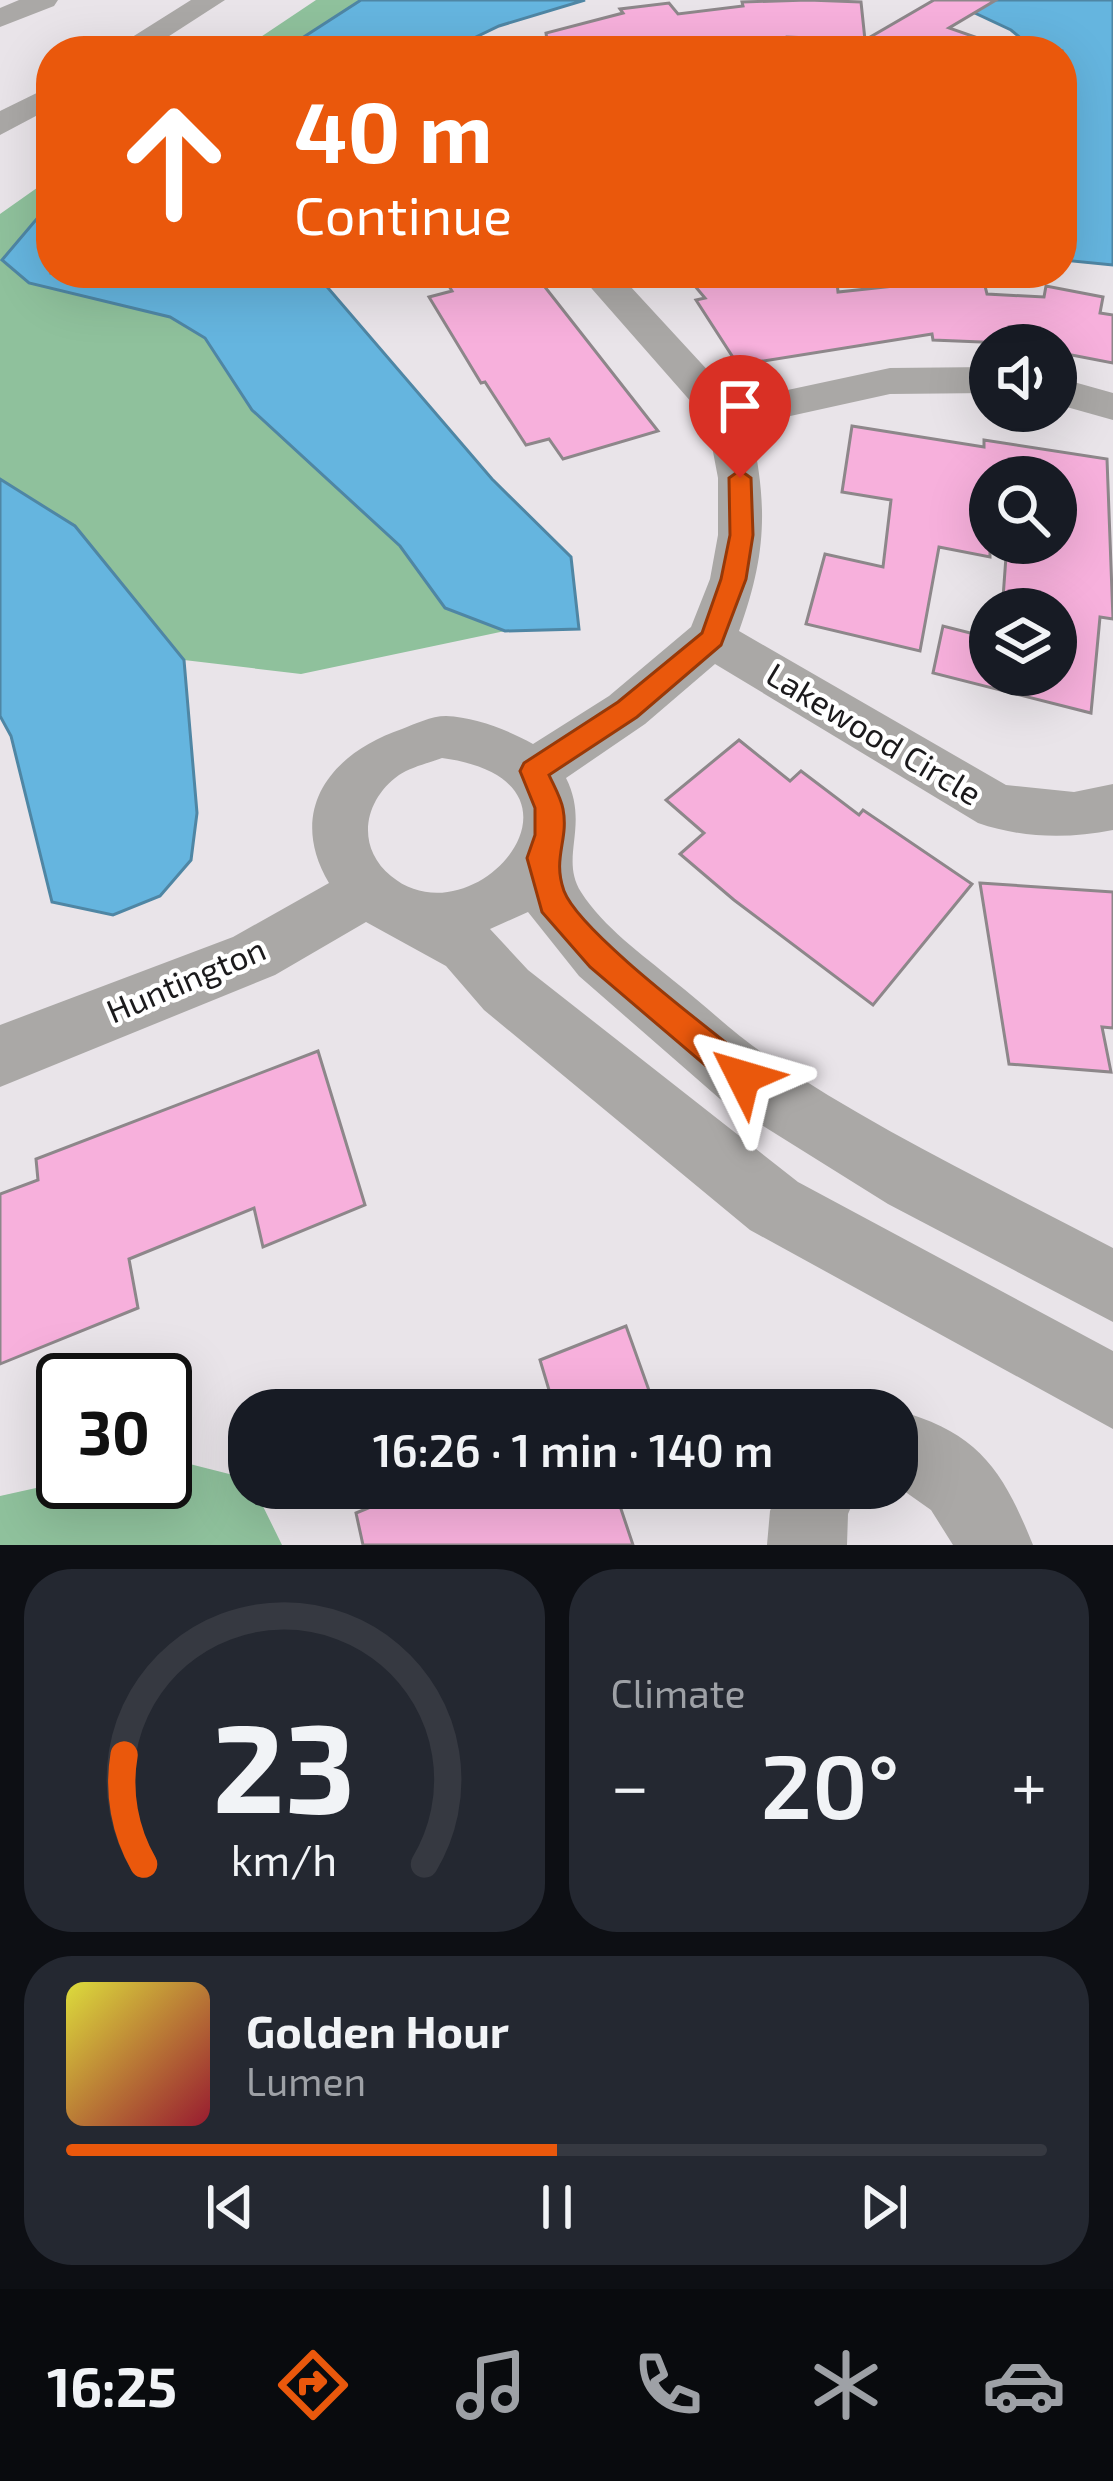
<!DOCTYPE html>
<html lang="en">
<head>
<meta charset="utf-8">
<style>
  body { margin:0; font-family:"Exo 2",sans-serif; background:#242831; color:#f1f3f6; height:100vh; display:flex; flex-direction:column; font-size:45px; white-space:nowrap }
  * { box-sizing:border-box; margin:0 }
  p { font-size:39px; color:#9ea1a6 }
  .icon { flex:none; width:66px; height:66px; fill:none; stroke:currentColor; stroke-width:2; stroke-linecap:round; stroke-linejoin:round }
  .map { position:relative; height:1545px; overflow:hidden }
  .side { display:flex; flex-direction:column; gap:24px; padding:24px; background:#0d0f14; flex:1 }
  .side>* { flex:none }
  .banner { position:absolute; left:36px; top:36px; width:1041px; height:252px; border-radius:48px; box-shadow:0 12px 48px #0002; background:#ea580c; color:#fff; overflow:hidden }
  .fabs { position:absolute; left:969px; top:324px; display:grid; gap:24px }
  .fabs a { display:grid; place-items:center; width:108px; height:108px; border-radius:50%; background:#171b24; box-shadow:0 12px 48px #0002; font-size:60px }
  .speed { position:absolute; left:36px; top:1353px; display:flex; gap:24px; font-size:60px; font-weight:700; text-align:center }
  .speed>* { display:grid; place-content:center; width:156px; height:156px; border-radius:50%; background:#171b24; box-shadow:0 12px 48px #0002; line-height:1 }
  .speed .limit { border:6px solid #111; border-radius:18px; background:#fff; color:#111 }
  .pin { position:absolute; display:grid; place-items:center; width:102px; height:102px; color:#fff; margin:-123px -51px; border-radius:50% 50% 50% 0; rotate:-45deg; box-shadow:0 0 12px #0007 }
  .pin .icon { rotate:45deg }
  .me { position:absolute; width:132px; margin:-66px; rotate:310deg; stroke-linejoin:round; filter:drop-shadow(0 0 9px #0008) }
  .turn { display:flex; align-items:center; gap:42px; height:252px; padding:0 60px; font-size:54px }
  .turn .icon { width:156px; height:156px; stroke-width:2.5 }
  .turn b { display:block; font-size:84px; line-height:102px }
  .big { font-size:90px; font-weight:600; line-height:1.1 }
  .side .widget { flex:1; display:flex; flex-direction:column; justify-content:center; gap:18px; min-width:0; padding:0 42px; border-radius:48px; background:#242831 }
  .side .dial { align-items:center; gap:0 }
  .dial svg { height:312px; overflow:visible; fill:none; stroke:#363941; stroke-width:7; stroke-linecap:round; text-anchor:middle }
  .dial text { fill:#f1f3f6; stroke:none }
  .song { display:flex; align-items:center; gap:36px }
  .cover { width:144px; height:144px; border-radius:18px; background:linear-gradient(135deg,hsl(60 70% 55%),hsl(350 70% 35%)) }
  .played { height:12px; border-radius:6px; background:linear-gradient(90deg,#ea580c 50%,#363941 50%) }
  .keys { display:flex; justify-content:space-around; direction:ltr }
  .heat { display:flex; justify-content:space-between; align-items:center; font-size:66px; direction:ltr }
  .side .tiles { flex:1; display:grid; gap:24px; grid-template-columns:1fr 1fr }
  .widget:last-child { grid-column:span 2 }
  .trip { position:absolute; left:228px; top:1389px; width:690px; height:120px; border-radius:48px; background:#171b24; box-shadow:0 12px 48px #0002; font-weight:600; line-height:120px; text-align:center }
  .menu { display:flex; height:192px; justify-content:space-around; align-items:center; background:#090b0e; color:#9ea1a6 }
  .menu .icon { width:84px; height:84px }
  .menu .current { color:#ea580c }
  .menu b { font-size:54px; color:#f1f3f6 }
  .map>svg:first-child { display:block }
  .green { fill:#8fc19c }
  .water { fill:#65b5df; stroke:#4f86a4; stroke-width:3 }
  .building { fill:#f7b0dc; stroke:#8d878a; stroke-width:3 }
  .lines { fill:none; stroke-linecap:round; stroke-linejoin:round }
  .minor { fill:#aaa8a6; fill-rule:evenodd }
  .route { fill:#ea580c; stroke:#983908; stroke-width:3 }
  .labels { text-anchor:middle; stroke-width:9; stroke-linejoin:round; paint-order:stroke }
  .street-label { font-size:33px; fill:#1b1a1c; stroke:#fff }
</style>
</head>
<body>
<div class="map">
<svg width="1113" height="1545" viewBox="0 0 1113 1545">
  <rect width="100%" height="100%" fill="#e9e4e9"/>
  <path class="green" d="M316,0H361L282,51H240Z
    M51,178V202L2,261L108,302L170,317L205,338L252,410L400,546L445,608L505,631L301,674L184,660L75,526L0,479V214Z
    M170,1459L249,1479V1488H254L282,1545H0V1496L63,1482H165V1461Z"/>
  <path class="water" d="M361,0H585L499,26L447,51H282Z
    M947,0H1113V265L1062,260V136L1074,126L1062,81V51H1036L1011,30Z
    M51,202V273H322V281L492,479L571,557L579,629L505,631L445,608L400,546L252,410L205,338L170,317L29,283L2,260Z
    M0,479L75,526L184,660L197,813L191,860L160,896L113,915L52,902L11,736L0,716Z"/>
  <path class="building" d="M808,0L861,2L865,40L934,0H996L949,28L998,45L997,51H847L865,40L788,37L790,41L548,47L546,33L623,13L620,9L669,3L678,14L743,6L742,2Z
    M441,273H534L658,431L563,459L549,439L526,445L485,382L481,383L429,297L452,291Z
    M684,273H836L838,292L923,283L922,275L983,278L987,294L1044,297L1046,286L1103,297L1100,313L1113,315V363L1056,352V345L933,340L932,334L738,365L696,300L705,298Z
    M852,426L984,447V440L1107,459L1113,619L1100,617L1091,713L933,673L943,626L990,638V677L1056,675V608L1003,598L1007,543H1056V477H990V557L939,547L920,651L806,624L825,554L883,567L891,500L842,492Z
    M739,740L790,781L801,771L859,815L863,810L972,884L873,1005L734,900L680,854L704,833L666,800Z
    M980,883L1113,892V1028L1102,1027L1111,1072L1009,1064Z
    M318,1051L365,1205L263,1247L254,1208L129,1259L138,1308L0,1364V1194L38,1180L36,1159Z
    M626,1326L656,1410H555L540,1360Z
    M417,1488H614L633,1545H363L356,1513Z"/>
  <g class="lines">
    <path class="minor" d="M19,0H58L54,6L0,27V8Z
      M191,0H225L146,51H110Z
      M51,86V108L0,135V111Z
      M578,273H618L736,401L890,368L990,367V393L890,394L750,425C768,504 767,554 739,631L1006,785L1074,792L1113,784V830C1068,839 1021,838 978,823L715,664L645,724L566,778C590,826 559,857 581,892C604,928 642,954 674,981C705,1005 734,1034 767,1056C876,1130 997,1187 1113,1248V1322L888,1204L720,1099L579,976L528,912L490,929L528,970L798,1182L1113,1351V1429L750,1230L484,1010L446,966L366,922L275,975L0,1087V1025L233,937L329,883C286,810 331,753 402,729C415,724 431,716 446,716C475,717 508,730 533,744L609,696L691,627L710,579L718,535V478L707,420ZM442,758C613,781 474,945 391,876C355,846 364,800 399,775C411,767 429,763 442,758Z
      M1056,377L1113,393V420L1056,404Z
      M897,1410C978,1433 1002,1468 1033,1545H953L931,1510L897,1486Z
      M779,1488H859L848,1514L847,1545H767L770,1511Z"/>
  </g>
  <path class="route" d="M740,470L751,478L753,535L746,579L721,645L637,717L549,775C554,786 561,798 563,809C569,840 552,858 564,891C580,933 714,1032 755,1066L760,1077L755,1088L743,1092L732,1088L590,967L542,912L527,858L535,835V808L520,771L524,763L618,702L702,633L721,579L730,535L729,478Z"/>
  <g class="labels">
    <g class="street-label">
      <text transform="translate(874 734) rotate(31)" y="12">Lakewood Circle</text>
      <text transform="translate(186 980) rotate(-23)" y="12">Huntington</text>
    </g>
  </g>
</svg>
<div class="fabs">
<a><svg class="icon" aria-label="sound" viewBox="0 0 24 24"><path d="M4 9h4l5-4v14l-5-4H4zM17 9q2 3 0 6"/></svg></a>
<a><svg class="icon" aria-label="search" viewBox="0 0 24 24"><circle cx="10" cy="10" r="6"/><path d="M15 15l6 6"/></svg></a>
<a><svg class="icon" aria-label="layers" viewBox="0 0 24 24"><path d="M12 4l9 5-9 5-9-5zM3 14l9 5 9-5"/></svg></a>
</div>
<div class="speed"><div class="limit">30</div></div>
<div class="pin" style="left:740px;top:478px;background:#d93025"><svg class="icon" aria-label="arrive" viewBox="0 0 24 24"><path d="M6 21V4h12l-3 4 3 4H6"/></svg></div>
<svg class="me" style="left:743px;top:1077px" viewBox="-20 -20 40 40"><path d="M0-17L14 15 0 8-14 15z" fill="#ea580c" stroke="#fff" stroke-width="4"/></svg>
<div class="trip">16:26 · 1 min · 140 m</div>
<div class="banner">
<div class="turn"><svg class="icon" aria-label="ahead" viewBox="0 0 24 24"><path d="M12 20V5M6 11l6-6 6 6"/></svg><div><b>40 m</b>Continue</div></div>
</div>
</div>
<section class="side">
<div class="tiles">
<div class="widget dial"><svg viewBox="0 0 100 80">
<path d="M14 69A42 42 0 1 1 86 69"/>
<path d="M14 69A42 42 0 0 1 9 41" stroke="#ea580c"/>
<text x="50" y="56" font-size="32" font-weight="700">23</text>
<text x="50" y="72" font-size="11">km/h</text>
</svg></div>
<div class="widget"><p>Climate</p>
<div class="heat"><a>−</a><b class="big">20°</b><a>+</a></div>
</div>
<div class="widget">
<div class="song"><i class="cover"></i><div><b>Golden Hour</b><p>Lumen</p></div></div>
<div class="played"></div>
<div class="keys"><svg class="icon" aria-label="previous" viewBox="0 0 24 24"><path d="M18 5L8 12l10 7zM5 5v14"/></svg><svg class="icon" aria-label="pause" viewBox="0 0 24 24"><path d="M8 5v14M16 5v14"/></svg><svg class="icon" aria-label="next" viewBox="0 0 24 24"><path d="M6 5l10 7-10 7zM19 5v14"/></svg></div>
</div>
</div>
</section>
<nav class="menu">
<b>16:25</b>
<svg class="icon current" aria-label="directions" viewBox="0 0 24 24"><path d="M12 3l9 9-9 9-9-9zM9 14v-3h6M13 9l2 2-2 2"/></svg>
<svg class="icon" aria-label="music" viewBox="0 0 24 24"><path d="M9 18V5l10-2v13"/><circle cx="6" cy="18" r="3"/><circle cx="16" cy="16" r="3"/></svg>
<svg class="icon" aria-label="phone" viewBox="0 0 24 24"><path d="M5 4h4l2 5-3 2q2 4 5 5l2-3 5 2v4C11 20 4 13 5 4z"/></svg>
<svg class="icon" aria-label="climate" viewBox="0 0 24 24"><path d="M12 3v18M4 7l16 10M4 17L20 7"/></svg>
<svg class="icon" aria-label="car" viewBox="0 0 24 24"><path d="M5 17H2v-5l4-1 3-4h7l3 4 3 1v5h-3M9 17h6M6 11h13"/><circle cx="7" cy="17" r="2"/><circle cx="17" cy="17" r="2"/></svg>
</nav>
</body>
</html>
